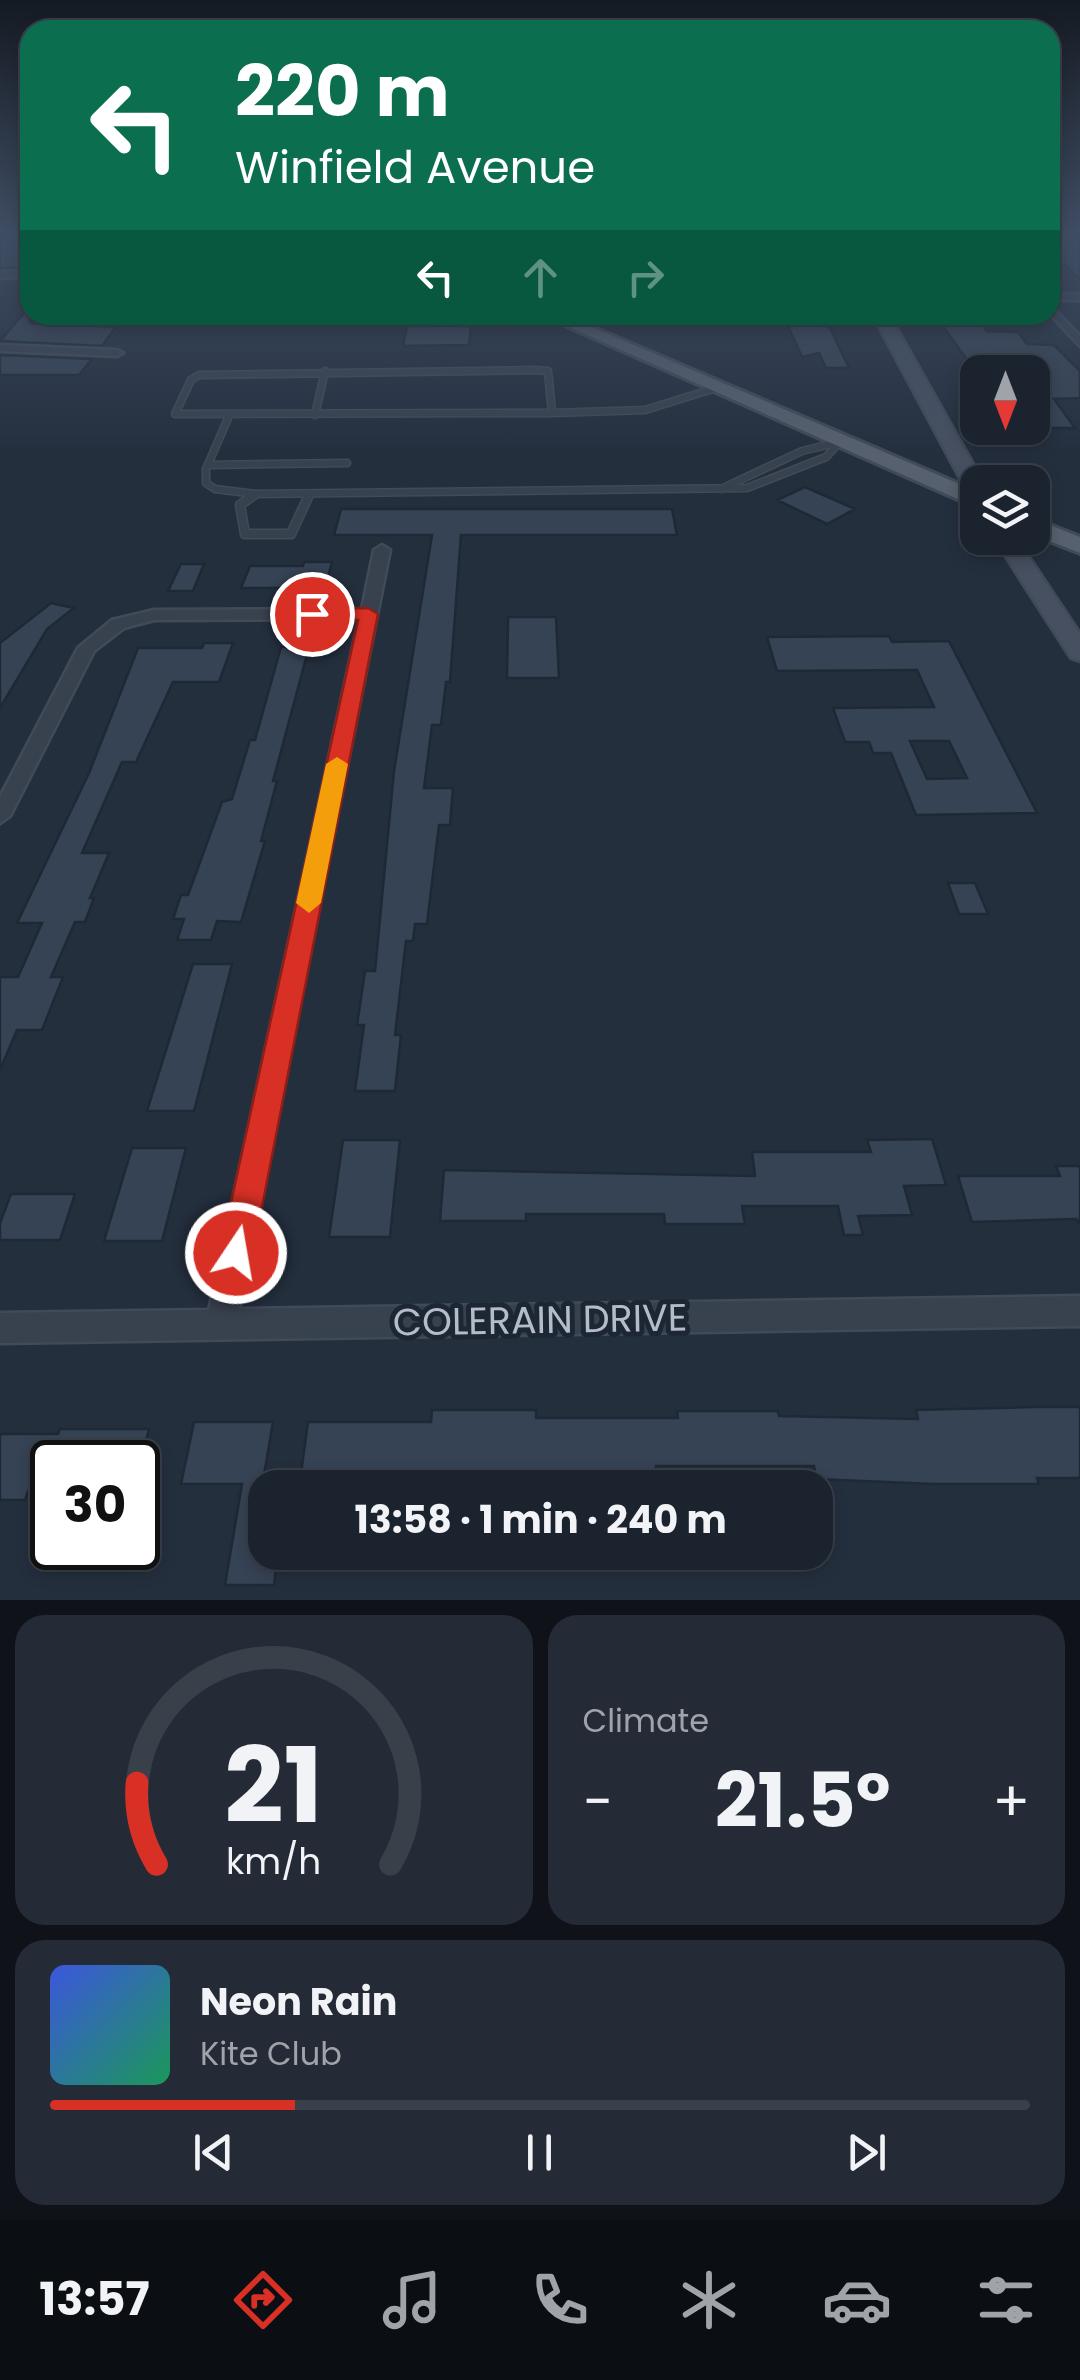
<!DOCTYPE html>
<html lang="en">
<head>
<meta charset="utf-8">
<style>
  body { margin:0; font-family:Poppins,sans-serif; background:#242b36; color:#f1f3f6; height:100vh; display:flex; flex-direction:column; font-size:38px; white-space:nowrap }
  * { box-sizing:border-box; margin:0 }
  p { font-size:32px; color:#a0a4aa }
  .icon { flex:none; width:55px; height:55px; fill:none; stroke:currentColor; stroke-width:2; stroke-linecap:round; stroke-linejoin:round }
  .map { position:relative; height:1600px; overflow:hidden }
  .details { display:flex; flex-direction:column; gap:15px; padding:15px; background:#0f1319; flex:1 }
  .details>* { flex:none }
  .top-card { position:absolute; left:20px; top:20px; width:1040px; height:305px; border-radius:30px; box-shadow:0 5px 15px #0003,0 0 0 2px #39404a; background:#0b6e4f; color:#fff; overflow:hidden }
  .needle { width:65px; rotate:180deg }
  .tools { position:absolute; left:960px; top:355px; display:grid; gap:20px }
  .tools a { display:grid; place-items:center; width:90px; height:90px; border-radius:20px; background:#1b232e; box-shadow:0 5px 15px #0003,0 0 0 2px #39404a; font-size:50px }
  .speed { position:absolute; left:30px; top:1440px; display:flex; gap:20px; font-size:50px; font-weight:700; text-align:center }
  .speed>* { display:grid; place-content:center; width:130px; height:130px; border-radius:50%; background:#1b232e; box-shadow:0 5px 15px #0003,0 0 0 2px #39404a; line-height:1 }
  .speed .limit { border:5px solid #111; border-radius:15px; background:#fff; color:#111 }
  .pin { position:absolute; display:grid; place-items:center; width:85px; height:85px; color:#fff; margin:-42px; border:5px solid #fff; border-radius:50%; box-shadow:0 2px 10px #0007 }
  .me { position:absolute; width:110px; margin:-55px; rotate:12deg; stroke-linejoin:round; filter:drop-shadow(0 0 8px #0008) }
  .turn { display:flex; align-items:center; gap:35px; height:210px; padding:0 50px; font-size:45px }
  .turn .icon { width:130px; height:130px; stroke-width:2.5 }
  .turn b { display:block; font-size:70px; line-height:85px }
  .lanes { display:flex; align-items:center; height:95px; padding:0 50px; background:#0003; justify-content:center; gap:50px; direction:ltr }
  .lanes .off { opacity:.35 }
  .big { font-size:75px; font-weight:700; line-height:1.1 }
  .details .widget { flex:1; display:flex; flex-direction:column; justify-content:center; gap:15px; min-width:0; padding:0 35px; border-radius:30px; background:#242b36 }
  .details .dial { align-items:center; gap:0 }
  .dial svg { height:260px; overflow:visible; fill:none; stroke:#39404a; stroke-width:7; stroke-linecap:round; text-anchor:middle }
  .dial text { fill:#f1f3f6; stroke:none }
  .song { display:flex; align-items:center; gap:30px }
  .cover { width:120px; height:120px; border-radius:15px; background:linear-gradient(135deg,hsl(230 70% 55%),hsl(150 70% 35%)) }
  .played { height:10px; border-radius:5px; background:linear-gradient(90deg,#d93025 25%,#39404a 25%) }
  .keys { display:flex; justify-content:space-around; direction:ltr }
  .heat { display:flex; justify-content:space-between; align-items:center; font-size:55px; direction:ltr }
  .details .tiles { flex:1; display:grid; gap:15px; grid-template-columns:1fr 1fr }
  .widget:last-child { grid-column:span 2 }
  .trip { position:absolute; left:248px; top:1470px; width:585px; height:100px; border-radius:30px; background:#1b232e; box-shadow:0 5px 15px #0003,0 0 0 2px #39404a; font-weight:700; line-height:100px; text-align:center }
  .tab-bar { display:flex; height:160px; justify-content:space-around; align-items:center; background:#0b0e12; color:#a0a4aa }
  .tab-bar .icon { width:70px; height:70px }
  .tab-bar .active { color:#d93025 }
  .tab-bar b { font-size:45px; color:#f1f3f6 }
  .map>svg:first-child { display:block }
  .building { fill:#364354; stroke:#1f2835; stroke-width:2.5; fill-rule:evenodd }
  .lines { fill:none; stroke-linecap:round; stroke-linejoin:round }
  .service-far1-casing { stroke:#414a57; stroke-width:9 }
  .service-casing { stroke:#414a57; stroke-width:11 }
  .minor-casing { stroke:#414a57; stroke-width:5 }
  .secondary-casing { stroke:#414a57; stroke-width:5 }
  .primary-casing { stroke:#414a57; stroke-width:6 }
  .service-far1 { stroke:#38414e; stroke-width:6 }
  .service { stroke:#38414e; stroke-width:8 }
  .minor { fill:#38414e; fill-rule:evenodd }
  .secondary { fill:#465061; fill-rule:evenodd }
  .primary { fill:#56606e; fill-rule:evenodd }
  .route { fill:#d93025; stroke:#8d1f18; stroke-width:2.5 }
  .slow { fill:#f59e0b }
  .labels { text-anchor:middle; stroke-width:10; stroke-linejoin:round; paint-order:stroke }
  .near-street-label { font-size:38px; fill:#b4bcc9; stroke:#1d2633 }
</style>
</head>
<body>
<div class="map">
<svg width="1080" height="1600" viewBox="0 0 1080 1600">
  <rect width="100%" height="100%" fill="#242f3e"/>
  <path class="building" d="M0,230H30V267L0,268Z
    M1050,230H1080V279L1050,252Z
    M30,306V323L116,327L102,346L0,341Z
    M436,315H454V326H471L469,345L403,346L407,326H436Z
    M783,315H813L819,326H829L849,368H826L819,353L802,357Z
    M937,318H977L987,331L1018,332L1027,344L1054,345L1080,371V398L1054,399L1075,428H1032V372H976Z
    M0,355L92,359L79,375H0Z
    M805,487L855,509L827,524L777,500Z
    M341,509H672L677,535H461L450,682H446L441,725H432L424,788H453L450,825H439L427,924H415L413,941H406L395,1035H401L395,1091H355L364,1025H357L365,971H375L394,771L432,535H334Z
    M304,562H332L325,588H241L250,566H303Z
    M181,564H204L193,591H168Z
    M51,603L74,608L47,629L0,708V643Z
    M508,617H556L559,678H507Z
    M889,636L892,642L949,641L1037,813L916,815L891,753H873L869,742H845L833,708L934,707L917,670L777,671L767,637ZM910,741H949L967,778L927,779Z
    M204,643H233L219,682H173L136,762H122L82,853H109L90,898H94L85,922H75L51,977H63L42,1030H17L0,1070V977H18L42,923H17L89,773L138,648H202Z
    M281,647H309L273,781H277L261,841H265L241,922L217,921L211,940H177L184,919H173L181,895H188L222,802L232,799L250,740H255Z
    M948,883H975L988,914H959Z
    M193,964H232L194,1111H147Z
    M932,1139L946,1185L904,1186L912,1215L858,1216L863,1235H844L838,1206H742L745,1224H665L664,1214H526V1221H440L444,1170L755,1176L752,1152H871L867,1140Z
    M343,1140H400L390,1237H329Z
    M132,1148H186L162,1241H104Z
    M1056,1166H1080V1224L1076,1219L972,1222L958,1176H1060Z
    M11,1194H75L60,1240H0V1223Z
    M1034,1407H1080V1478H1037L1039,1484H933L816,1479L814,1466H656L657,1488H454L455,1478H403L402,1488H299L308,1422H431L432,1410H536V1418H678L677,1411H778L779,1416L918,1419L916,1410Z
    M194,1422H273L257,1516H265V1552H278L274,1585H225L242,1484H181Z
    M60,1429H149L141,1462H52V1491H28L25,1500H0V1434H58Z"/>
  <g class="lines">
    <g class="service-far1-casing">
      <path id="service-far1" d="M536,370L548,371L552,413L175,414L191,380L199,375Z
        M552,413L645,410L716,388
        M315,415L325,371
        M229,416L206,469V483L215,489L256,494
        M208,465L347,463
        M721,489L802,451L839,442
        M250,498L256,494L747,488L826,457L840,442
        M308,498L310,494"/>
    </g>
    <g class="service-casing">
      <path id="service" d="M254,495L240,505L245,534H291L309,495"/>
    </g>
    <g class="minor-casing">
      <path id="minor" d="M30,271V277L0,278V272Z
        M1050,294H1080V300H1050Z
        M1050,305L1080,336V346L1050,314Z
        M0,345L117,350L123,353L117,356L0,351Z
        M382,545L390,550L239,1309L1080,1296V1326L0,1343V1313L209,1310L359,619L154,620L124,628L94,651L10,816L0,823V797L78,648L112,620L154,610L362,609L374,550Z"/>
    </g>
    <g class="secondary-casing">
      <path id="secondary" d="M873,315H889L983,482H978V499L968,493Z
        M994,538H1016L1080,634V661L1071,658Z"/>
    </g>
    <g class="primary-casing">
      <path id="primary" d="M542,315H564L978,492V508Z
        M1032,518L1080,537V553L1032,534Z"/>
    </g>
    <use href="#service-far1" class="service-far1"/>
    <use href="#service" class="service"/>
    <use href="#minor" class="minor"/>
    <use href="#secondary" class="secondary"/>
    <use href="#primary" class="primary"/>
  </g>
  <linearGradient id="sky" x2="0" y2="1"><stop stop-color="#141a22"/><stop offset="0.51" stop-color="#3f4d63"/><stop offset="1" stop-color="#3f4d63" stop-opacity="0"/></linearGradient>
  <rect width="1080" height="454" fill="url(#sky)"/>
  <path class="route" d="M368,608L378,614L253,1253L248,1264L236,1269L225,1264L220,1253L358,620H312L303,614L312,609Z"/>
  <path class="slow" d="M337,757L348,764L321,903L309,913L296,903L326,764Z"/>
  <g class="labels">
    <g class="near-street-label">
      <text transform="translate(540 1320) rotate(-1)" y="13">COLERAIN DRIVE</text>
    </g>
  </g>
</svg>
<div class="tools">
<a><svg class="needle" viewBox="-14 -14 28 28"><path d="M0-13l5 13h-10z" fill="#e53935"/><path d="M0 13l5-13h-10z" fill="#a0a4aa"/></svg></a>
<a><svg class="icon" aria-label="layers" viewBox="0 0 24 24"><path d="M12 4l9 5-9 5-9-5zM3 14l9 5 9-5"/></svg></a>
</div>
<div class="speed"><div class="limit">30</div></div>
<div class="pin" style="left:312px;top:614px;background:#d93025"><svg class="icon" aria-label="arrive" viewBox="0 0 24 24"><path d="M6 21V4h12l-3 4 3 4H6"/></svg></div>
<svg class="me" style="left:236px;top:1253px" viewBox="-20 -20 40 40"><circle r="17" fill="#d93025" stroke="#fff" stroke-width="3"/><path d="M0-11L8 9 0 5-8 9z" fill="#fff"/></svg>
<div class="trip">13:58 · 1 min · 240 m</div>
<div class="top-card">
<div class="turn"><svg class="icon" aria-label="left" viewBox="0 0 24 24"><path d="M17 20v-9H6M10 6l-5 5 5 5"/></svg><div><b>220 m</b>Winfield Avenue</div></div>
<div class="lanes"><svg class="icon" aria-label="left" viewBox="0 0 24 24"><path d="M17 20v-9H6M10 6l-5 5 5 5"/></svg><svg class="icon off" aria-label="ahead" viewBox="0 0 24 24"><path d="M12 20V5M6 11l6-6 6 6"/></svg><svg class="icon off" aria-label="right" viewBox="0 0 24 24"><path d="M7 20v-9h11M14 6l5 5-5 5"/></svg></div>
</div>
</div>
<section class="details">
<div class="tiles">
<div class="widget dial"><svg viewBox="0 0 100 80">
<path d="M14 69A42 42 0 1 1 86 69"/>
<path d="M14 69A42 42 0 0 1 8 44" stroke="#d93025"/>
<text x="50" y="56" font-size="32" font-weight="700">21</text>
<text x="50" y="72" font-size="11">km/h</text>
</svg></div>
<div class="widget"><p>Climate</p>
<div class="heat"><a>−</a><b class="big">21.5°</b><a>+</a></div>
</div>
<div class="widget">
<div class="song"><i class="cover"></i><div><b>Neon Rain</b><p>Kite Club</p></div></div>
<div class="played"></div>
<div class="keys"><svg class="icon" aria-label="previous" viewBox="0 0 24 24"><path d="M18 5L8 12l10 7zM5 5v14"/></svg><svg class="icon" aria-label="pause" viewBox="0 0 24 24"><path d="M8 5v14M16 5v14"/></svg><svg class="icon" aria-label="next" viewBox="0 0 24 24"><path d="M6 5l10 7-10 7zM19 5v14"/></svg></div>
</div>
</div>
</section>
<nav class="tab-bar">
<b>13:57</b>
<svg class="icon active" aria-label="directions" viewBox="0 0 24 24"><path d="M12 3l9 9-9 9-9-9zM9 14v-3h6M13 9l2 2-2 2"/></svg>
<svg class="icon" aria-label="music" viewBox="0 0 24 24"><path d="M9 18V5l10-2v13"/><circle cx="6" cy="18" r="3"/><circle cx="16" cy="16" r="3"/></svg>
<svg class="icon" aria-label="phone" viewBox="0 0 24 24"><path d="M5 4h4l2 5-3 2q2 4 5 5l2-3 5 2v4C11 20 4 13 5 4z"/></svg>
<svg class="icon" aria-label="climate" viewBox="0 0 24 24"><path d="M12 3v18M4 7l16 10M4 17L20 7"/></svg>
<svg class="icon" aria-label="car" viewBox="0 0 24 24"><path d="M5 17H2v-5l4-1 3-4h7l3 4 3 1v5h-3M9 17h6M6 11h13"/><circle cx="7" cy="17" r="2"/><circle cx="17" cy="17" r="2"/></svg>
<svg class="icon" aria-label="filters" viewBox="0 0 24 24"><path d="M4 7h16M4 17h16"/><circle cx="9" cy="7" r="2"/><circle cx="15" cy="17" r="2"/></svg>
</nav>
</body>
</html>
